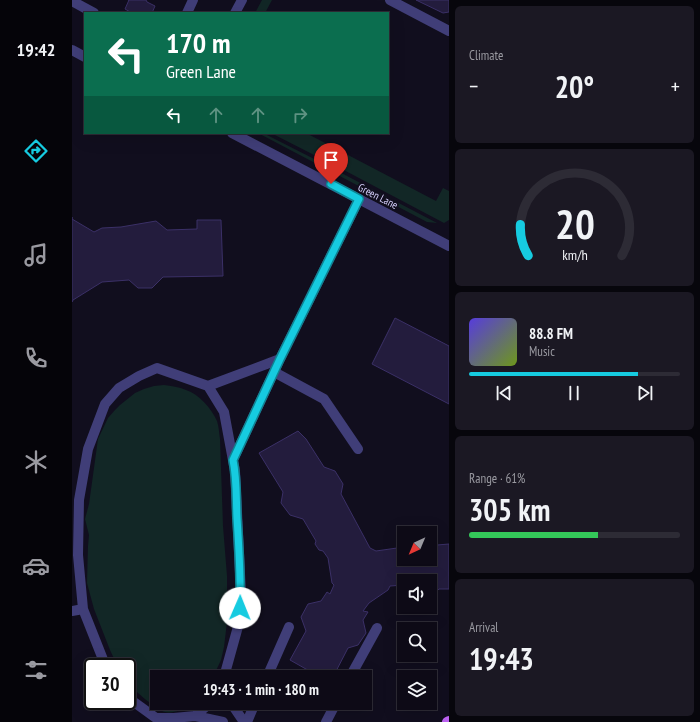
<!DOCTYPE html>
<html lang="en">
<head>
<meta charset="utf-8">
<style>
  body { margin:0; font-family:"PT Sans Narrow",sans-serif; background:#1b1823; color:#f1f3f6; height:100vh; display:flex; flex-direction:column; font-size:15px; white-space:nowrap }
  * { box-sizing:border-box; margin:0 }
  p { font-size:13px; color:#9a9aa1 }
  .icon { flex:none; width:22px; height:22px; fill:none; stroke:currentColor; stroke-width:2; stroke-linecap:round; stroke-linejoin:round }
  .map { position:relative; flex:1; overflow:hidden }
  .side { display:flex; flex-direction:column; gap:6px; padding:6px; background:#07060c; width:251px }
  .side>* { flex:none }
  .hud { position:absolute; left:12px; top:12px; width:305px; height:122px; border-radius:0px; box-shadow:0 4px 16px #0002,0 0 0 1px #2d2b35; background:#0b6e4f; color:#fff; overflow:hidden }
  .needle { width:26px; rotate:224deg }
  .buttons { position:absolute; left:325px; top:526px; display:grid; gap:8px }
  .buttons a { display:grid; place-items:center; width:40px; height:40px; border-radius:0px; background:#0d0a16; box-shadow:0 4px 16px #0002,0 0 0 1px #2d2b35; font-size:20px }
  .speed { position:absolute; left:12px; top:658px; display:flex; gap:8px; font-size:20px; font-weight:700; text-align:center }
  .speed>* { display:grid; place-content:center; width:52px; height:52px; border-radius:50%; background:#0d0a16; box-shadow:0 4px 16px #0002,0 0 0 1px #2d2b35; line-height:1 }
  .speed .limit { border:2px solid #111; border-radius:6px; background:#fff; color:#111 }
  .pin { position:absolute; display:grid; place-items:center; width:34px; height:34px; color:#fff; margin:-41px -17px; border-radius:50% 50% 50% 0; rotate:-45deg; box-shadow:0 0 4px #0007 }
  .pin .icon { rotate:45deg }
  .me { position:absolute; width:44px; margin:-22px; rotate:1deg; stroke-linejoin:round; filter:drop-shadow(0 0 3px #0008) }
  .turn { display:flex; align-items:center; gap:14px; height:84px; padding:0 16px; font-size:18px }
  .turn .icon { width:52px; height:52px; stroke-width:2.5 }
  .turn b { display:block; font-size:28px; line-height:34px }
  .lanes { display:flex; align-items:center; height:38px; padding:0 16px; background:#0003; justify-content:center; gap:20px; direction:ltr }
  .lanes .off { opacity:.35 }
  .big { font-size:30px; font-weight:600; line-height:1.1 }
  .side .card { flex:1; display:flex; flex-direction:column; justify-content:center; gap:6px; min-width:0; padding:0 14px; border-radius:6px; background:#1b1823 }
  .side .dial { align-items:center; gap:0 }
  .dial svg { height:104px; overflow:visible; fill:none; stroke:#2d2b35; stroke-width:7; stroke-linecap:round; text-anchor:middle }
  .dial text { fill:#f1f3f6; stroke:none }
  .song { display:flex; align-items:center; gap:12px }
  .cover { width:48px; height:48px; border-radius:6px; background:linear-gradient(135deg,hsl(250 70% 55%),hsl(80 70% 35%)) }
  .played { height:4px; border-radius:2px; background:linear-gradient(90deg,#16cbe0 80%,#2d2b35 80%) }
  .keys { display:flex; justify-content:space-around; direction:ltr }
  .heat { display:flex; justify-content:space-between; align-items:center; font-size:22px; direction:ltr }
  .charge { height:6px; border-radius:3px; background:linear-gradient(90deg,#34c759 61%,#2d2b35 0) }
  .trip { position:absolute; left:78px; top:670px; width:222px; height:40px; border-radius:0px; background:#0d0a16; box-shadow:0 4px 16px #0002,0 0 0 1px #2d2b35; font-weight:600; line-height:40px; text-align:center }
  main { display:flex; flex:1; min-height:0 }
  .dock { display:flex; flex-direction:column; width:72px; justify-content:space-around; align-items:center; background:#050409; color:#9a9aa1 }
  .dock .icon { width:28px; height:28px }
  .dock .current { color:#16cbe0 }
  .dock b { font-size:18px; color:#f1f3f6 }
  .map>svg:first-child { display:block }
  .green { fill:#122726 }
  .building { fill:#231c3d; stroke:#3b3067 }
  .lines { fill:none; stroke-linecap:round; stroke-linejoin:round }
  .minor { stroke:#403e78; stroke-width:10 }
  .major { stroke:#bb61f0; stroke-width:10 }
  .route-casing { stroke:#0e8492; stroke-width:10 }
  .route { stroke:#16cbe0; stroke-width:7 }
  .labels { text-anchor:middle; stroke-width:4; stroke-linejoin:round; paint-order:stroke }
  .street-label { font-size:11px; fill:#d5cffa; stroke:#110e1e }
</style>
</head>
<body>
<main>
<nav class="dock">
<b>19:42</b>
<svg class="icon current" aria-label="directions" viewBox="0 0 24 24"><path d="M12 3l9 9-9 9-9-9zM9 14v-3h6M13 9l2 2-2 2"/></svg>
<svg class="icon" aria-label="music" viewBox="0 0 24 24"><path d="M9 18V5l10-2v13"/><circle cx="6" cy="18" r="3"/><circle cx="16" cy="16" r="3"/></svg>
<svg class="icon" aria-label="phone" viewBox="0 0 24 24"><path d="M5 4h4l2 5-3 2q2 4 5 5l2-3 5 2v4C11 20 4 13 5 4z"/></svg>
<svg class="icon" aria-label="climate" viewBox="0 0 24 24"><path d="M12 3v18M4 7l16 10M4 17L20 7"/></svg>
<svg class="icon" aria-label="car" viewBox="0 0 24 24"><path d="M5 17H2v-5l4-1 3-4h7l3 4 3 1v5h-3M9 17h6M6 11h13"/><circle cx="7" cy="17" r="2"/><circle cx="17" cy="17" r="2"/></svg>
<svg class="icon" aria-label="filters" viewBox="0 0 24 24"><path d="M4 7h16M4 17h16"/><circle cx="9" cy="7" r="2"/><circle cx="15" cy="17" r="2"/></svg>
</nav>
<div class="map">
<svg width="377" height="722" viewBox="0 0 377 722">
  <rect width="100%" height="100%" fill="#110e1e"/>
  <path class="green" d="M190,0H200L193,13H183Z
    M186,133H191L254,165L365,223L355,222Z
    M199,133H234L364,201L371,188L377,191V220L372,223L251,159L246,157Z
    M92,385C99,386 107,387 114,390C127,394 139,408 145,421C147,427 147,433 148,439L151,526L155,576V622L152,647L149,660L141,677H85V703H123C119,708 100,714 93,712C85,710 57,687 55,680C54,676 55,671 55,667H46L38,650L22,609L15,583L16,546L17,535L13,519L17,504L26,439L36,418L43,410L48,405L63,393L72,389L82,386Z"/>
  <path class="building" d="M56,0H74L75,2L83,6L80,13H60L53,9L57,0Z
    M344,0H377V12L371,13Z
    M0,217V219L22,232L30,228L49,227L84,221L95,230L125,229V220H149L151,276L91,277L80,288H66L57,280L30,282L1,300L0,302Z
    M323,318L377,346V404L300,364Z
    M226,431L234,439L252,467L263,471L271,484L269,494L298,548L304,551L332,547V559H358V539L365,545L377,544V589H367L358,598V581H332V585L318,586L316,590L297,603L291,611L296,612L291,620L294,633L286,645L276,648L261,677H252L241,673L218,660L234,631L229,617L236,604L249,601L255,592L258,594L262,585L260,583L256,558L251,551L247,550L243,544L244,541L231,519L218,515L209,503L211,492L187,453Z"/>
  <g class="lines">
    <path class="minor" d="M318,0L377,31
      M0,1L22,13
      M115,13L121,0
      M163,13L170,0
      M0,50L13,57
      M160,133L377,246
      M202,372L252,399L286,449
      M136,386L152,412L163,471L169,594L167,623L152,677
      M161,460L208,359L287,199
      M0,611L11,609
      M34,667L11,609L6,555L7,500L16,449L33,404L47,388L67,376L85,368L136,386L208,359
      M195,677L217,627
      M278,677L305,628
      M55,697L84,718H102L123,716L138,703
      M159,703L172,722
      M123,716L151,722
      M175,722L183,703
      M254,722L264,703"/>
    <path class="major" d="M375,722L377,721"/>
  </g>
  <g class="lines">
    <g class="route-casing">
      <path id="route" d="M168,608C169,579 167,548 165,518C164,499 165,479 161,460L208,359L287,199L259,184"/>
    </g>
    <use href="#route" class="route"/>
  </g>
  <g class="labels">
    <g class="street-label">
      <text transform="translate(306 196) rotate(27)" y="4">Green Lane</text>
    </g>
  </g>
</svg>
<div class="buttons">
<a><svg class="needle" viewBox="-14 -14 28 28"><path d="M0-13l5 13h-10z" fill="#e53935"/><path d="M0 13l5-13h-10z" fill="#9a9aa1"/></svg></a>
<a><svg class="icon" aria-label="sound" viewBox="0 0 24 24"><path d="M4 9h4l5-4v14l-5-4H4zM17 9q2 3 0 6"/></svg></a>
<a><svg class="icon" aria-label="search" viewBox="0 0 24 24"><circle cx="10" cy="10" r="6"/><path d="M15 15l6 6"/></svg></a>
<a><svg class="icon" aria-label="layers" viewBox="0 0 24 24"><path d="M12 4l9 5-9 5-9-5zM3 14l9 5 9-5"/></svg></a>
</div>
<div class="speed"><div class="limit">30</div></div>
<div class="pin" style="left:259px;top:184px;background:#d93025"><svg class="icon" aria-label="arrive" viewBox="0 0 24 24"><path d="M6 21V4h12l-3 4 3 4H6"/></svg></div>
<svg class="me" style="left:168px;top:608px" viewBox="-20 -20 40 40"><circle r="19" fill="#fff"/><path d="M0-13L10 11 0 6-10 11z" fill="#16cbe0"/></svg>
<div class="trip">19:43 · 1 min · 180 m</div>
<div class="hud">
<div class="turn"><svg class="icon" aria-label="left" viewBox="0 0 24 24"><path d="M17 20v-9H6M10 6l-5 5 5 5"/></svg><div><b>170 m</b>Green Lane</div></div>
<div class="lanes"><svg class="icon" aria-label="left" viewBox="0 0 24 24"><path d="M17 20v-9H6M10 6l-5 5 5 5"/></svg><svg class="icon off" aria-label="ahead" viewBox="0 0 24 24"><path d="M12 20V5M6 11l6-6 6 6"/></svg><svg class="icon off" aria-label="ahead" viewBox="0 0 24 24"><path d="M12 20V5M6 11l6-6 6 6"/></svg><svg class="icon off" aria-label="right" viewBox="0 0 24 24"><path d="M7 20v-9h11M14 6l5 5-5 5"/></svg></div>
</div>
</div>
<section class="side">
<div class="card"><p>Climate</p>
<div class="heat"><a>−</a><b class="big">20°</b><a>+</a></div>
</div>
<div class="card dial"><svg viewBox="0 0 100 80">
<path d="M14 69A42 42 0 1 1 86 69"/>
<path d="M14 69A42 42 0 0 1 8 45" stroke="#16cbe0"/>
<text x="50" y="56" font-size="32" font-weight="700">20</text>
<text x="50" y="72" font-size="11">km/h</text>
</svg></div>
<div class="card">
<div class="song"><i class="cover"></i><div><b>88.8 FM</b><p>Music</p></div></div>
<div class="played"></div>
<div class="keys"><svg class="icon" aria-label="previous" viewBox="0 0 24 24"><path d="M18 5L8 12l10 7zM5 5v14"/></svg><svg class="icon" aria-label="pause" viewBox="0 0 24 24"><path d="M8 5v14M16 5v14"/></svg><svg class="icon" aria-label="next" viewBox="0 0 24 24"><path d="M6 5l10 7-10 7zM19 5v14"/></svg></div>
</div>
<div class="card"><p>Range · 61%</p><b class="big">305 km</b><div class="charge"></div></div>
<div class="card"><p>Arrival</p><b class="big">19:43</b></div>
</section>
</main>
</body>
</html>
